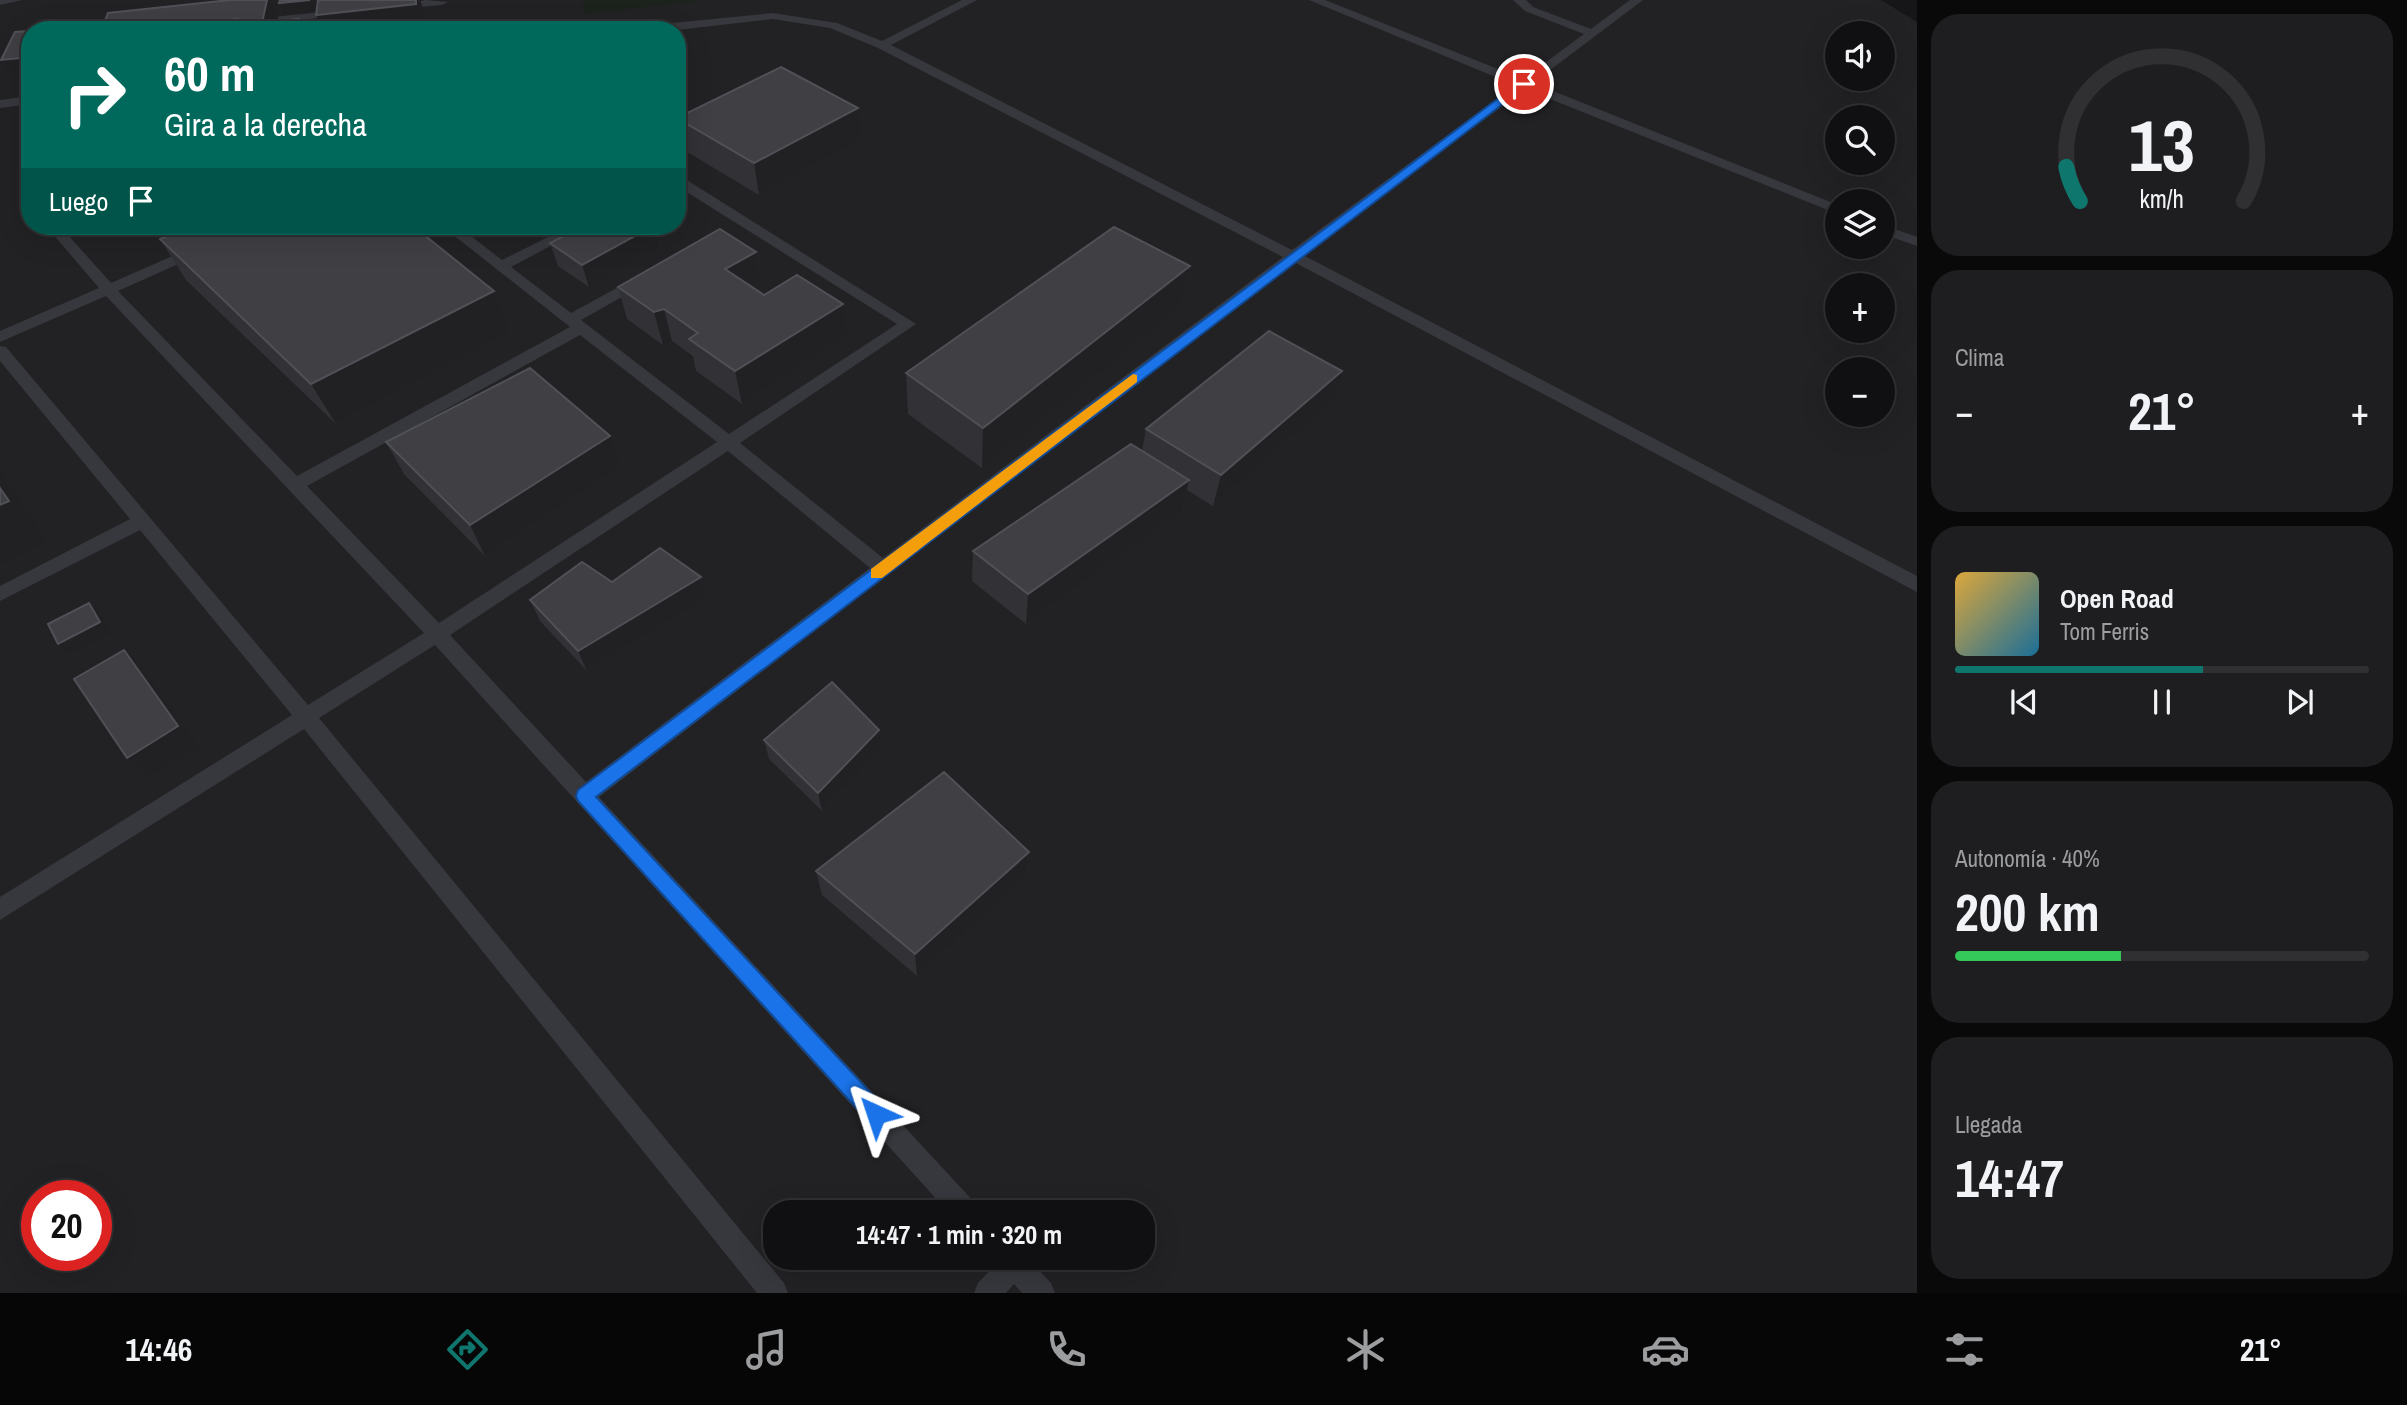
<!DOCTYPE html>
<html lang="es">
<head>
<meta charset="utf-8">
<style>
  body { margin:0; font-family:"Archivo Narrow",sans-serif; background:#1e1e20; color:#f1f3f6; height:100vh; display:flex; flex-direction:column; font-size:26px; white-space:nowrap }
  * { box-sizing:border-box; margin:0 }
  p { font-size:23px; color:#9c9d9f }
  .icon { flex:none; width:38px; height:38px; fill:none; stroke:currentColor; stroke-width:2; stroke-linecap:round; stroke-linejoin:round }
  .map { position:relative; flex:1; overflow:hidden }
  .side { display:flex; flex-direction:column; gap:14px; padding:14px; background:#09090a; width:490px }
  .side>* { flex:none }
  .banner { position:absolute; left:21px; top:21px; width:665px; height:214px; border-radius:28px; box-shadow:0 7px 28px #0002,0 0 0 2px #303032; background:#00695c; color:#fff; overflow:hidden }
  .fabs { position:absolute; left:1825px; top:21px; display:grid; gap:14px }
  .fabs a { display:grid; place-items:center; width:70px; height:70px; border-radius:50%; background:#101012; box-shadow:0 7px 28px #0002,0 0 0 2px #303032; font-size:35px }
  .speed { position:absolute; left:21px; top:1180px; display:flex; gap:14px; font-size:35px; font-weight:700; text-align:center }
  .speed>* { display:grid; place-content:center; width:91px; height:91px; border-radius:50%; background:#101012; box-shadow:0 7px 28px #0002,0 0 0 2px #303032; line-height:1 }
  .speed .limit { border:10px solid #d22; background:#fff; color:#111 }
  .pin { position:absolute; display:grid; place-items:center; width:60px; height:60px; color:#fff; margin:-30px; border:4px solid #fff; border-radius:50%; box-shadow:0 2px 7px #0007 }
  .me { position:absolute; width:77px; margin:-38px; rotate:318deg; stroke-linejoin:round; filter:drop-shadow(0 0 5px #0008) }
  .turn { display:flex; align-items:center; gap:24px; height:147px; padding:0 28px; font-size:32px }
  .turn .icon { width:91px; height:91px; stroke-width:2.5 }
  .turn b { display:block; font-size:49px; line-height:60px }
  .then { display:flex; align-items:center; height:66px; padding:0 28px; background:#0003; gap:14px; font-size:26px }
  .big { font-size:52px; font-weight:700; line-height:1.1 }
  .side .widget { flex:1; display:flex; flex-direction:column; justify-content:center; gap:10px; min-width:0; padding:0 24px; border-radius:28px; background:#1e1e20 }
  .side .dial { align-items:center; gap:0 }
  .dial svg { height:182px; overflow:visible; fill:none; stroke:#303032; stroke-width:7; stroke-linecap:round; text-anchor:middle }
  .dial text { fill:#f1f3f6; stroke:none }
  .song { display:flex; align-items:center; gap:21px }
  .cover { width:84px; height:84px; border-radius:10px; background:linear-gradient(135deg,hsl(40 70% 55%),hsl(200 70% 35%)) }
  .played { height:7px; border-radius:4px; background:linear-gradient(90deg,#0f766e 60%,#303032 60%) }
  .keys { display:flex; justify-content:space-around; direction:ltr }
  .heat { display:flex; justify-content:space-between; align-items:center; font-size:38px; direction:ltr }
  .charge { height:10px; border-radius:5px; background:linear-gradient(90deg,#34c759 40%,#303032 0) }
  .trip { position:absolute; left:763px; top:1200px; width:392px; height:70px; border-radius:28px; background:#101012; box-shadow:0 7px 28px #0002,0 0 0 2px #303032; font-weight:700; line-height:70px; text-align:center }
  .tabs { display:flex; height:112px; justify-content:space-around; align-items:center; background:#060607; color:#9c9d9f }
  .tabs .icon { width:49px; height:49px }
  .tabs .active { color:#0f766e }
  .tabs b { font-size:32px; color:#f1f3f6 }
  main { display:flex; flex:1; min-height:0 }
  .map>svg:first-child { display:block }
  .built { fill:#222225; fill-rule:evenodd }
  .green { fill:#1c231d }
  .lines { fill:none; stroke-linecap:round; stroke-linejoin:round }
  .service { fill:#37383d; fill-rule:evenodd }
  .wall { fill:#323236 }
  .shaded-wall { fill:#212124 }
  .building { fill:#3f3f44; stroke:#4f5156; stroke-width:2; fill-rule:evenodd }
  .route { fill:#1a73e8; stroke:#114b97; stroke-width:2 }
  .slow { fill:#f59e0b }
</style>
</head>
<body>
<main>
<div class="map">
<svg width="1917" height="1293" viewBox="0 0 1917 1293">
  <rect width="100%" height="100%" fill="#161618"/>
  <path class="built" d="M0,0H1881L1917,22V1293H0ZM30,30H677V226H30ZM1838,33H1883V79H1838ZM1838,117H1883V163H1838ZM1838,201H1883V247H1838ZM1838,285H1883V331H1838ZM1838,369H1883V415H1838ZM37,1195H96V1255H37ZM775,1213H1143V1258H775Z"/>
  <path class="green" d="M583,0H706L584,14Z"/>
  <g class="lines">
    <path class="service" d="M0,0H22L0,5Z
      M426,0L448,2L442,5L398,9L392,6Z
      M962,0H977L891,45L1292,250L1515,85L1309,0H1325L1523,79L1584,34L1525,11L1513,0H1526L1533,7L1591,29L1630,0H1643L1533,83L1838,205V214L1525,89L1303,255L1917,576V592L1294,262L599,797L976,1204L980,1213H949L435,645L319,718L784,1283L788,1293H757L304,729L0,920V897L292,715L140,530L0,601V586L130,519L0,361V346L6,347L308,705L424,633L106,296L0,342V331L99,288L46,226H60L111,283L193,247H203V253L118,291L297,476L570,327L442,226H458L502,260L570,226H588L511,267L571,313L635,278H645V284L581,320L729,434L897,324L677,186V176L682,177L916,324L740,443L883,558L1283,257L878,48L830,28L773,19L677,30H636L642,26L773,13L837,23L882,41ZM580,335L717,442L439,623L307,486ZM728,451L870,568L586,782L450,635Z
      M340,10L344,11V15L255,25L249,22L255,19Z
      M30,96V104L0,108V100Z
      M1883,225L1917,237V246L1883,234Z
      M995,1258H1027L1051,1283L1055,1293H1022L1014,1284L1006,1293H974L978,1283L997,1263Z"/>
  </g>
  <path class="wall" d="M677,117L861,140L759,195L684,150Z
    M510,226H539L521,234Z
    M583,226H655L660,247L589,287L558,266L550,243Z
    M160,239L494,291L511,332L336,424L186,280Z
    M756,252L761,284L754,288L764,295L846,336L742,404L696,371L693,356L672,341L663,345L627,319L618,287Z
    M1190,266L1182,307L982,468L908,414L906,373Z
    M1331,403L1213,506L1187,490L1182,511L1026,624L972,581L973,551L1142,451L1146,429Z
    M386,442L620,467L485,556L404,474Z
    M701,577L707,598L587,671L540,621L530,600L612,582Z
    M764,740L881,749L822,811L769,759Z
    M1029,852L1027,877L917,976L822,895L816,871Z"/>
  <path class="shaded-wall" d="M261,0H270L282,27L299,19L304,30H265L262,23Z
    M310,0H315L316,2L315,11L284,14L279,3Z
    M416,0H420L424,11L423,25L385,30H323L316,15Z
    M238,19L244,30L213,29L215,22Z
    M30,57V80L16,82L1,60Z
    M858,108L861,140L759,195L754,163Z
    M518,226H539L521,234Z
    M653,226H655L660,247L589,287L582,265Z
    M756,252L761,284L732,302L725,269Z
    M1190,266L1182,307L982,468L983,428Z
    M494,291L511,332L336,424L311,384Z
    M843,304L846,336L742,404L735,371Z
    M664,309L672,341L663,345L654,312Z
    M1342,371L1331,403L1213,506L1221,475Z
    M610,436L620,467L485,556L470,525Z
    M0,472L47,541L0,564Z
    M1189,480L1182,511L1026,624L1028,594Z
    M701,577L707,598L587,671L578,651Z
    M89,603L99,614L111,633L69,654L58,644Z
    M124,650L144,670L198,746L148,776L127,758Z
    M879,730L881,749L822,811L818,793Z
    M1029,852L1027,877L917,976L915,954Z"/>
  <path class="building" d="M230,0H267L262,23L299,19L297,28L279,30H101L108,13ZM238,19L236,27L213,29L215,22Z
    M280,0H310L279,3Z
    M318,0H416V4L316,15Z
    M30,31V57L1,60L15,32Z
    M781,67L858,108L754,163L677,118Z
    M192,226H413L494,291L311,384L160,239Z
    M583,226H653L582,265L550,243Z
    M1114,227L1190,266L983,428L906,373Z
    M720,229L756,252L725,269L764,295L797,275L843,304L735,371L689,339L698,333L664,309L654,312L618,287Z
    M1269,331L1342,371L1221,475L1146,429Z
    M530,368L610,436L470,525L386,442Z
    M1131,444L1189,480L1028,594L973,551Z
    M0,488L9,501L0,505Z
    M660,548L701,577L578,651L530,600L582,562L612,582Z
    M89,603L100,622L58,644L48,624Z
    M124,650L178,726L127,758L74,679Z
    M832,682L879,730L818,793L764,740Z
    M944,772L1029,852L915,954L816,871Z"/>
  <path class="route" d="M1520,82L1529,84L596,797L883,1106L886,1114L883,1121L876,1124L868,1121L578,801L576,796L578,790Z"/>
  <path class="slow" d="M1133,374L1137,375V382L882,578H871V569Z"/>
</svg>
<div class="fabs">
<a><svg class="icon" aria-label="sound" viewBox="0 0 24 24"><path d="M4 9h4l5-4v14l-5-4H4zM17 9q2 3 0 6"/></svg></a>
<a><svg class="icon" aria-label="search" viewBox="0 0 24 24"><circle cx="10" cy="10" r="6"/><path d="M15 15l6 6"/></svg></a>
<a><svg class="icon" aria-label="layers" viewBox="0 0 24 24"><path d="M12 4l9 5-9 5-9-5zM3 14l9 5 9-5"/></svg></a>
<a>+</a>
<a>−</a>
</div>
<div class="speed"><div class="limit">20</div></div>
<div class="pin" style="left:1524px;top:84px;background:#d93025"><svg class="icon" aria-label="arrive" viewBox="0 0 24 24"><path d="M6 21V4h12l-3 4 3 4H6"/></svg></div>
<svg class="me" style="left:876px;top:1114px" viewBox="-20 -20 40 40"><path d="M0-17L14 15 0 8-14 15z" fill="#1a73e8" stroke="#fff" stroke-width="4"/></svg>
<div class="trip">14:47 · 1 min · 320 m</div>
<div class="banner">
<div class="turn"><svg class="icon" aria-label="right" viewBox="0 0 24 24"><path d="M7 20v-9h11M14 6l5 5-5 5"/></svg><div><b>60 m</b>Gira a la derecha</div></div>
<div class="then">Luego<svg class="icon" aria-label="arrive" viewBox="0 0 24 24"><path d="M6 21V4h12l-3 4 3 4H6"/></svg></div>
</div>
</div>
<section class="side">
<div class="widget dial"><svg viewBox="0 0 100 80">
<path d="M14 69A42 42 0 1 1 86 69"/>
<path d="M14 69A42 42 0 0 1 8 54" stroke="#0f766e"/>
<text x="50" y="56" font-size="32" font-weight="700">13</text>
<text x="50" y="72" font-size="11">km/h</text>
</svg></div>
<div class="widget"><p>Clima</p>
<div class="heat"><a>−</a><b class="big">21°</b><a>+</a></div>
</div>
<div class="widget">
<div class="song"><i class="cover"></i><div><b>Open Road</b><p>Tom Ferris</p></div></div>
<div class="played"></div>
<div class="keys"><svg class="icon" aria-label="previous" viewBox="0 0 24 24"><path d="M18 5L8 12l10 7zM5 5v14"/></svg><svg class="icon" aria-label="pause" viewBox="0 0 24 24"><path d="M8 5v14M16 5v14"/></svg><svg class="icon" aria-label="next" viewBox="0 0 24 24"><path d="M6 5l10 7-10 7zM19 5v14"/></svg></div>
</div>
<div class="widget"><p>Autonomía · 40%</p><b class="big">200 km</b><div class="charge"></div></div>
<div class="widget"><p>Llegada</p><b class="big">14:47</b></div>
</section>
</main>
<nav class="tabs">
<b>14:46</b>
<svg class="icon active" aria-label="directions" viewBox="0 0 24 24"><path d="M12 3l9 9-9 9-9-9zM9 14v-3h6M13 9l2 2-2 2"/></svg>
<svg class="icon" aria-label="music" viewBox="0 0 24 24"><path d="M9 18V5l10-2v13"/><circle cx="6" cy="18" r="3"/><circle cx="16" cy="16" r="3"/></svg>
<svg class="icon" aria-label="phone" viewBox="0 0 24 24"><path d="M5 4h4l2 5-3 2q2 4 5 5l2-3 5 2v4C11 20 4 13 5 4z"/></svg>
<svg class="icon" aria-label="climate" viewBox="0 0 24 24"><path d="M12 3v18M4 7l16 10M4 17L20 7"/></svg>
<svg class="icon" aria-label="car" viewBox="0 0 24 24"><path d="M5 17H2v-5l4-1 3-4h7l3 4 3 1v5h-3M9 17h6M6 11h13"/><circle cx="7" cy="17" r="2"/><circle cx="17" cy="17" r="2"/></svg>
<svg class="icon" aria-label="filters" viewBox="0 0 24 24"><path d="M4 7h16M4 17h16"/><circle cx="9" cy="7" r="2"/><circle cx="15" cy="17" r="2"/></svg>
<b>21°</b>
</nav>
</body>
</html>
